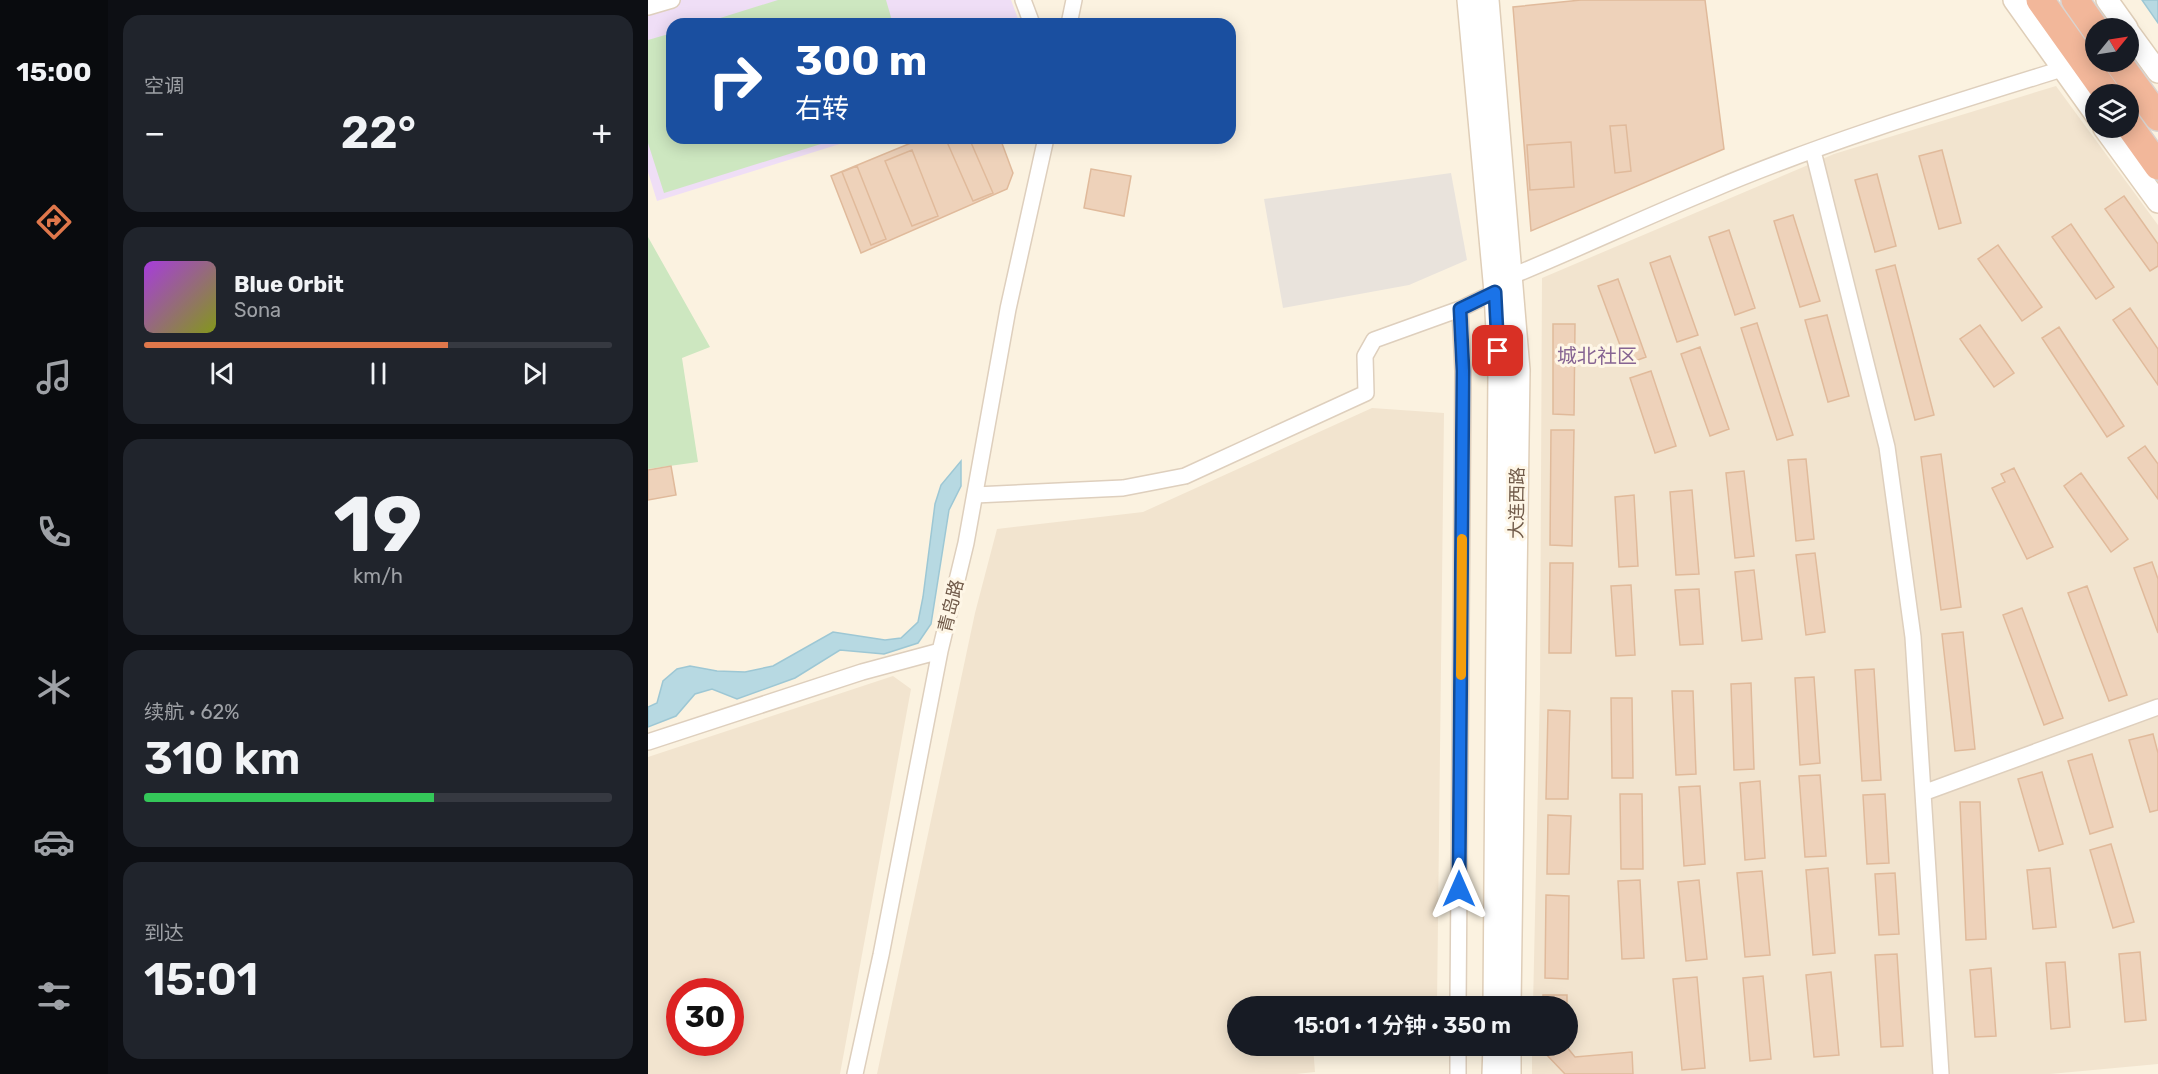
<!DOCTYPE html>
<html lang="zh">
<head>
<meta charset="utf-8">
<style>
  body { margin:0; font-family:Rubik,"Noto Sans SC",sans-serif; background:#20242c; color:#f1f3f6; height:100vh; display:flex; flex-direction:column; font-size:22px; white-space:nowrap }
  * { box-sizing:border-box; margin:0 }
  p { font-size:20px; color:#9ea1a6 }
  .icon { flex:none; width:33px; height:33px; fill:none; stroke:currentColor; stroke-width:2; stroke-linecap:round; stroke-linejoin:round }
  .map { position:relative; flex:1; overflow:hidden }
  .details { display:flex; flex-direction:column; gap:15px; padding:15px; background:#0d0f14; width:540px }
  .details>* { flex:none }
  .guide { position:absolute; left:18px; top:18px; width:570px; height:126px; border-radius:18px; box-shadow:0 3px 15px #0003; background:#1a4fa0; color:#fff; overflow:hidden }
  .needle { width:39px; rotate:60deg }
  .fabs { position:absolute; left:1437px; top:18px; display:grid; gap:12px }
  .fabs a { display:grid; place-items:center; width:54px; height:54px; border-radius:50%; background:#171b24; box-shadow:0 3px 15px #0003; font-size:30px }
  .speed { position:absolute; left:18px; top:978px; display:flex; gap:12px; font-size:30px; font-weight:700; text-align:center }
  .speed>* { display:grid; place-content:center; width:78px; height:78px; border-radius:50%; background:#171b24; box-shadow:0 3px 15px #0003; line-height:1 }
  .speed .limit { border:9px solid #d22; background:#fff; color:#111 }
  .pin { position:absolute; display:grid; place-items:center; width:51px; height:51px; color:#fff; margin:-26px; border-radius:12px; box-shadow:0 3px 9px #0006 }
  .me { position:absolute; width:66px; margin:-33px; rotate:0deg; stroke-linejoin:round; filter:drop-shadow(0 0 4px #0008) }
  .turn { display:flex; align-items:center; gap:21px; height:126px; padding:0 30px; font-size:27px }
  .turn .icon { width:78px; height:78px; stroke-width:2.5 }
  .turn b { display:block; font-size:42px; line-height:51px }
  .big { font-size:45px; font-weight:600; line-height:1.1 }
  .details .tile { flex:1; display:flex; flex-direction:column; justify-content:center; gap:9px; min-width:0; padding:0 21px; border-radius:18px; background:#20242c }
  .details .dial { align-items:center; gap:0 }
  .dial b { font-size:78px; line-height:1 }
  .song { display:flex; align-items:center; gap:18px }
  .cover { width:72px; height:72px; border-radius:9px; background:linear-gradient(135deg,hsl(280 70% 55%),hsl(70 70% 35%)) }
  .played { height:6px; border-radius:3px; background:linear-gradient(90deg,#df774b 65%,#363941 65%) }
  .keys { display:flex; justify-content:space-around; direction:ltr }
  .heat { display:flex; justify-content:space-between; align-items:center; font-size:33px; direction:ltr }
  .charge { height:9px; border-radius:4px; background:linear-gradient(90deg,#34c759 62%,#363941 0) }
  .trip { position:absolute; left:579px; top:996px; width:351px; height:60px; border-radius:30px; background:#171b24; box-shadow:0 3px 15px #0003; font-weight:600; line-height:60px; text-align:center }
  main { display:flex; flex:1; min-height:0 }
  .tab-bar { display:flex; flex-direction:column; width:108px; justify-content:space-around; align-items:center; background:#090b0e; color:#9ea1a6 }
  .tab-bar .icon { width:42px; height:42px }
  .tab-bar .active { color:#df774b }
  .tab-bar b { font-size:27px; color:#f1f3f6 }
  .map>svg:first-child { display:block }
  .residential { fill:#f2e4cf; fill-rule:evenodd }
  .industrial { fill:#e9e3dc }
  .education { fill:#efdef6 }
  .green { fill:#cde7c0 }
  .water { fill:#b7d9e2; stroke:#9dc7d4; stroke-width:1.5 }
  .building { fill:#eed2ba; stroke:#e0ba9b; stroke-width:1.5 }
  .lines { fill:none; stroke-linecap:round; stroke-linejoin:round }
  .street-casing { stroke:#decfbd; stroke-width:18 }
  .secondary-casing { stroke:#dfceb8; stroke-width:24 }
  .highway-casing { stroke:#dad4d0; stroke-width:30 }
  .street { stroke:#fff; stroke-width:15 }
  .secondary { stroke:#fff; stroke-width:21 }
  .highway { stroke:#f2b79a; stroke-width:27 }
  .route-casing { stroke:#114b97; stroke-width:15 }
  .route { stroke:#1a73e8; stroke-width:10 }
  .slow { stroke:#f59e0b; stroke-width:10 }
  .labels { text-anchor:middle; stroke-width:6; stroke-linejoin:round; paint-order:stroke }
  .street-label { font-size:18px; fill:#705a49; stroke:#fef6e6 }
  .neighbourhood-label { font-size:20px; fill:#876593; stroke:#fef6e6 }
</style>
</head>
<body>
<main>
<nav class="tab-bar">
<b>15:00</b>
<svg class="icon active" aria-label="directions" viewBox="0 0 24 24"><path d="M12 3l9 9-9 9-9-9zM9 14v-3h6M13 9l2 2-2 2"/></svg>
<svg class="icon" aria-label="music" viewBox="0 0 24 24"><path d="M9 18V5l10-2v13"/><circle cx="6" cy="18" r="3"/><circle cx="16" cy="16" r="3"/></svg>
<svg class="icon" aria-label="phone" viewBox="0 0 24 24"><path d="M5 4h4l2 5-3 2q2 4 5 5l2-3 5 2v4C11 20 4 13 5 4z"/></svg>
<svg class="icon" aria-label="climate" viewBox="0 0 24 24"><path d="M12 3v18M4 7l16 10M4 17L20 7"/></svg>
<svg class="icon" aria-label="car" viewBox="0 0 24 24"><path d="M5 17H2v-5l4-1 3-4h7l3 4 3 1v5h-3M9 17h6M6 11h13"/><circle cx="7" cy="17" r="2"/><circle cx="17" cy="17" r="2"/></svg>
<svg class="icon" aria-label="filters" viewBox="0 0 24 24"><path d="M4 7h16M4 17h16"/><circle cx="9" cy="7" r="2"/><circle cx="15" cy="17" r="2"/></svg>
</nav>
<section class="details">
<div class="tile"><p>空调</p>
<div class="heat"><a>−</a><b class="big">22°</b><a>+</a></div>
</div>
<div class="tile">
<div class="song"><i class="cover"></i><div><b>Blue Orbit</b><p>Sona</p></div></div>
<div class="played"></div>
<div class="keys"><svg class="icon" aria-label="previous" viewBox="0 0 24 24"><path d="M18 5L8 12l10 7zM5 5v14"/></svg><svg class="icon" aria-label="pause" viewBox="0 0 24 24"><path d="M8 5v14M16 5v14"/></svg><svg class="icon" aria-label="next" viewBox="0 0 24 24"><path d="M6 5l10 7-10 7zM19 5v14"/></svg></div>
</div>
<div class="tile dial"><b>19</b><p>km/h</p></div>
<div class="tile"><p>续航 · 62%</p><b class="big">310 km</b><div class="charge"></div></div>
<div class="tile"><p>到达</p><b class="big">15:01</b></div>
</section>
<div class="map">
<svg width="1510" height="1074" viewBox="0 0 1510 1074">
  <rect width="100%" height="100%" fill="#fbf2e0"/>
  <path class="residential" d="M1408,86L1510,225V1064L1402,1074H884V1046H920V1006H885L892,690L894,278L1186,154Z
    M724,408L796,413L789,1006H590V1046H665L667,1072L648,1074H229L327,613L349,529L495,512Z
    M245,676L263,689L192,1074H0V757ZM32,992H82V1042H32Z"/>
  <path class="industrial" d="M803,173L819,260L761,285L635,308L616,199Z"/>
  <path class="education" d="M0,0H363L372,24H24V138H211L9,201L0,172Z"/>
  <path class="green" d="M130,0H238L245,24H53Z
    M24,33V138H192L16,193L0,143V40Z
    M0,237L62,347L34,358L50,462L0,469Z"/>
  <path class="water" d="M1494,0H1510V23Z
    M313,461V486L301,510L283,624L270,643L236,654L192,650L147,678L89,699L64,689L47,694L28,716L0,727V707L9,703L15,681L29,669L42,666L69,671L97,672L125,666L185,632L237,640L253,638L270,622L275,597L287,504L293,485Z"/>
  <path class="building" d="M933,0H1057L1076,149L883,231L865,7Z
    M978,125L983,171L967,173L962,126Z
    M275,138H352L365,173L359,189L213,253L183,176Z
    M308,138H321L345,193L325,201L299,142Z
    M923,142L926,187L882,190L879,145Z
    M264,150L290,216L264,226L237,161Z
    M1294,150L1313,223L1291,229L1271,156Z
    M209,166L238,239L223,245L194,172Z
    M443,169L483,176L476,216L436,208Z
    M1229,174L1248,246L1227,252L1207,180Z
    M1476,196L1510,244V266L1502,271L1457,209Z
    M1145,215L1172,301L1152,307L1126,221Z
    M1423,224L1466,287L1448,299L1404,237Z
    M1081,230L1107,308L1087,315L1061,237Z
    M1350,245L1394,307L1374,321L1330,259Z
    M1022,256L1050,335L1029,342L1002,263Z
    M1247,265L1286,415L1267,420L1228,270Z
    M970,279L998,357L979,364L950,286Z
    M1482,308L1510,349V385L1465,320Z
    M1179,315L1201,396L1180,402L1157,320Z
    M1109,323L1145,435L1129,440L1093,328Z
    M905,324H927L926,415L905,414Z
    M1332,325L1366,373L1346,387L1312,339Z
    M1411,327L1476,426L1459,437L1394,338Z
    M1052,347L1081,429L1062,436L1033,354Z
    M1003,371L1028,446L1007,453L982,378Z
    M903,430H926L924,546L902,545Z
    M1497,446L1510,464V499L1480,458Z
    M1293,454L1313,607L1293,610L1273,457Z
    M1158,459L1166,539L1148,541L1140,460Z
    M23,466L28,495L0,500V470Z
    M1366,468L1405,547L1379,559L1344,488L1357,482L1353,474Z
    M1096,471L1106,556L1087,558L1078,473Z
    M1433,473L1480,539L1463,552L1416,486Z
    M1044,490L1051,574L1028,575L1022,492Z
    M986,495L990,566L971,567L967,497Z
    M1167,553L1177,632L1158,635L1148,555Z
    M1504,562L1510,579V633L1486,568Z
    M902,563H925L923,653H901Z
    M1106,570L1114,639L1094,641L1087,572Z
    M983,585L987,655L968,656L963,586Z
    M1439,586L1479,695L1461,701L1420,593Z
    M1051,589L1055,644L1032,645L1027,590Z
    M1374,608L1415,718L1396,725L1355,615Z
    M1315,632L1327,749L1307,751L1294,634Z
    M1226,669L1233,780L1214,781L1207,670Z
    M1166,677L1172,763L1152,765L1147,678Z
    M1103,683L1106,769L1086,770L1083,684Z
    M1024,691H1045L1048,774L1028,775Z
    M963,698H984L985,778H964Z
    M900,710L922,711L920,799H898Z
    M1505,734L1510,753V810L1502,812L1481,740Z
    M1444,754L1465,827L1442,834L1420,761Z
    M1394,772L1415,844L1391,851L1370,779Z
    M1172,775L1178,856L1157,857L1151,776Z
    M1112,781L1117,858L1097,860L1092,783Z
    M1052,786L1057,864L1036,866L1031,787Z
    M972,794H994L995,869H973Z
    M1237,794L1241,863L1219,864L1215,795Z
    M1312,802H1332L1338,939L1318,940Z
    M900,815L923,816L921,874H899Z
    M1463,844L1486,922L1465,928L1442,850Z
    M1180,868L1187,953L1165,955L1158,870Z
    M1402,868L1408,927L1385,929L1379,870Z
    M1114,871L1122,955L1097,957L1089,873Z
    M1247,873L1251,934L1231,935L1227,874Z
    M992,880L996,958L974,959L970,881Z
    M1051,880L1059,959L1038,961L1030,882Z
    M898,895L921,896L920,979L897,978Z
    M1492,952L1498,1020L1477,1022L1471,954Z
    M1249,954L1255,1046L1233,1047L1227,955Z
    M1417,962L1422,1027L1403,1029L1398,963Z
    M1343,968L1348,1036L1327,1037L1322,970Z
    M1183,972L1191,1055L1166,1057L1158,975Z
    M1115,976L1123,1059L1102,1061L1095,978Z
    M1049,977L1057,1068L1034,1070L1025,979Z
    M895,995H919V1006H895Z
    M894,1046H918L927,1057L984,1052L985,1074H917L894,1050Z"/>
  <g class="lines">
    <g class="street-casing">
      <path id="street" d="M375,0L384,24
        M0,7L24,0
        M421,24L426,0
        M1165,151L1239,447L1265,637L1293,1074
        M864,276C930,249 995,218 1061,191C1176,142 1295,106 1414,69
        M327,495L475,488L537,476L718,393L717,356L726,340L812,309
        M0,742L214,672L292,651
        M1275,793L1510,707
        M810,1006L815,371L812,309L847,292
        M207,1074L233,955L292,651L318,543L360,309L398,138
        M810,1074V1046"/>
    </g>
    <g class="secondary-casing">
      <path id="secondary" d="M820,0L847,292L851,371L846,1006
        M840,0L871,370L862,1006
        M1366,0L1448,115
        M1459,0L1479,28
        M1480,31L1510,72
        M1456,128L1510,202
        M845,1074L846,1046
        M862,1074V1046"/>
    </g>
    <g class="highway-casing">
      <path id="highway" d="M1392,0L1459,94
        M1427,0L1448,30
        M1470,62L1510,117
        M1480,124L1510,166"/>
    </g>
    <use href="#street" class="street"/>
    <use href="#secondary" class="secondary"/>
    <use href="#highway" class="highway"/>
  </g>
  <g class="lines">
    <g class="route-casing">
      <path id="route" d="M811,889L815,371L812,309L847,292L850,351"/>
    </g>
    <use href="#route" class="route"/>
    <path class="slow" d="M813,675L814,539"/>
  </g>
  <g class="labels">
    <g class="street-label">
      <text transform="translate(869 503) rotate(-89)" y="6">大连西路</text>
      <text transform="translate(303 606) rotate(-76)" y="6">青岛路</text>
    </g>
    <g class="neighbourhood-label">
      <text x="949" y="363">城北社区</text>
    </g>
  </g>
</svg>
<div class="fabs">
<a><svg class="needle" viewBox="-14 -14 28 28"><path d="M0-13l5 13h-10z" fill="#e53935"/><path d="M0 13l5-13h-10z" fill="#9ea1a6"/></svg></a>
<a><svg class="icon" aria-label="layers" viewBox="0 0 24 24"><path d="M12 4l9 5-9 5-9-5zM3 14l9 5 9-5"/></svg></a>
</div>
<div class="speed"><div class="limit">30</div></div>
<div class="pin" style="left:850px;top:351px;background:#d93025"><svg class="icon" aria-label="arrive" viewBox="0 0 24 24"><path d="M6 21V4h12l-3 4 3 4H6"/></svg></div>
<svg class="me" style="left:811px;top:889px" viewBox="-20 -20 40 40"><path d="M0-17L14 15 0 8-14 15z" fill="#1a73e8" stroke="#fff" stroke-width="4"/></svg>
<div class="trip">15:01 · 1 分钟 · 350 m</div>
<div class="guide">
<div class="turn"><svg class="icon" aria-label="right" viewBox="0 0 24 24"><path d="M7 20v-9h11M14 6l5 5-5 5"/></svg><div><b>300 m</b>右转</div></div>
</div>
</div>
</main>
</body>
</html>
